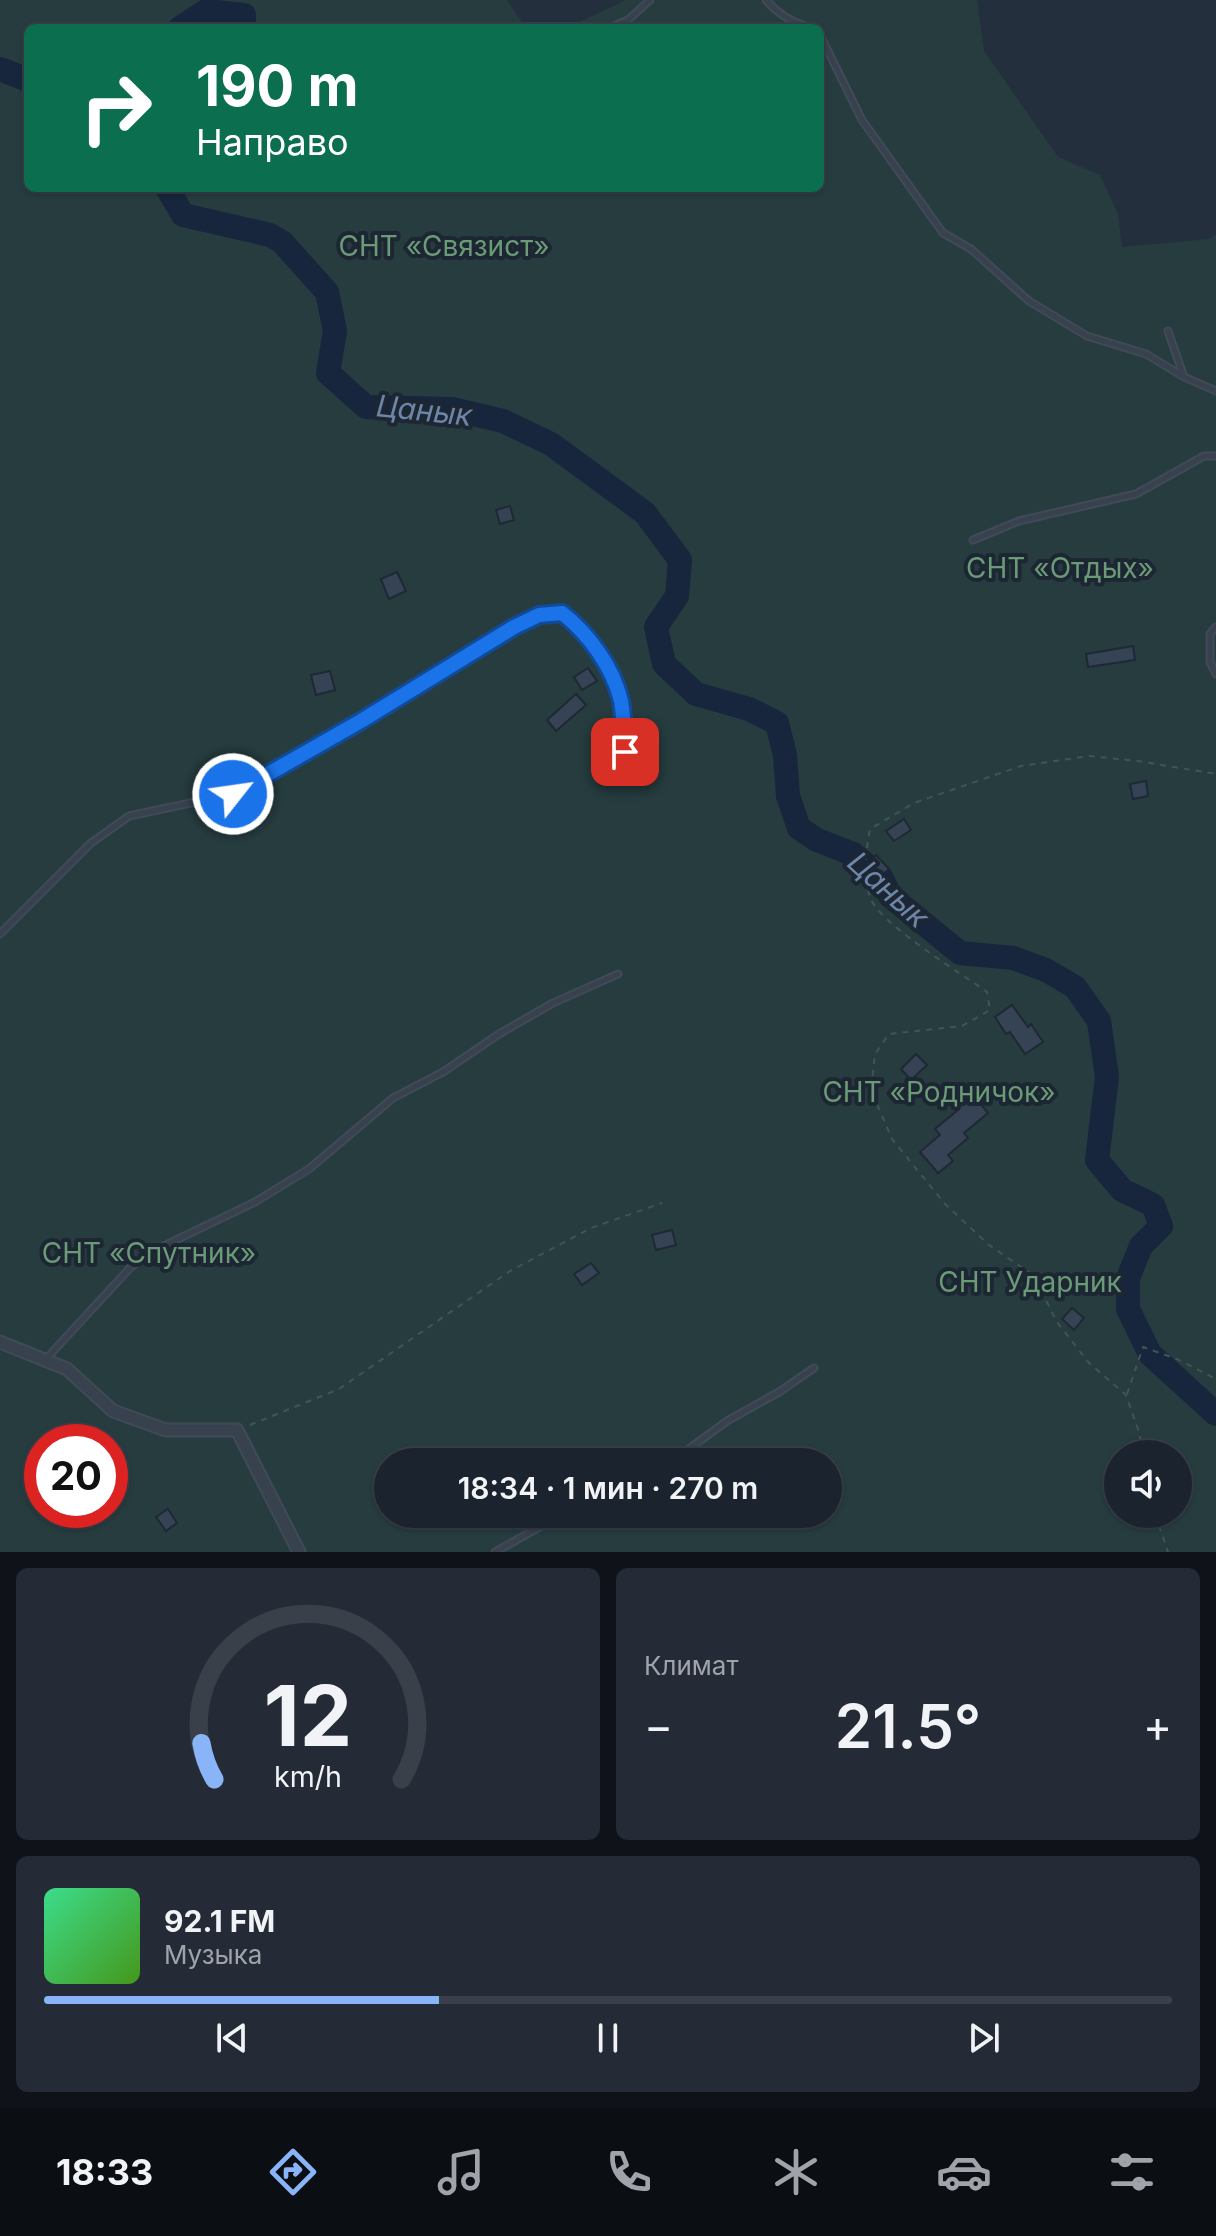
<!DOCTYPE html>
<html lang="ru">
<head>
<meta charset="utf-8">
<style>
  body { margin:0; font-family:Inter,sans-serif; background:#242b36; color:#f1f3f6; height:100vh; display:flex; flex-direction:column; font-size:30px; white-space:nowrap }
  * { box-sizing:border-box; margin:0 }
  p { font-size:26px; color:#a0a4aa }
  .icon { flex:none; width:44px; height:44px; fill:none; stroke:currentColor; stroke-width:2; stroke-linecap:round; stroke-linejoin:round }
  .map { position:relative; height:1552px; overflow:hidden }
  .details { display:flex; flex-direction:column; gap:16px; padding:16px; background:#0f1319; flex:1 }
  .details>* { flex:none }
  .banner { position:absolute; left:24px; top:24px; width:800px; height:168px; border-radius:12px; box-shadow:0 2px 6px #0004,0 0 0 2px #39404a; background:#0b6e4f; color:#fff; overflow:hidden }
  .fabs { position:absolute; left:1104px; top:1440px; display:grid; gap:16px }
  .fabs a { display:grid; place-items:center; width:88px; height:88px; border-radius:50%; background:#1b232e; box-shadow:0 2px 6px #0004,0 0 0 2px #39404a; font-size:40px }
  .speed { position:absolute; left:24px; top:1424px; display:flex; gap:16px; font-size:40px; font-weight:700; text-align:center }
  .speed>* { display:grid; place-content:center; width:104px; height:104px; border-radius:50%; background:#1b232e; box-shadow:0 2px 6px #0004,0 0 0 2px #39404a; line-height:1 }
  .speed .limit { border:12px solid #d22; background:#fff; color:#111 }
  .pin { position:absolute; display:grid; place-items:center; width:68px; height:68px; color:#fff; margin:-34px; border-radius:16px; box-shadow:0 4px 12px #0006 }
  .me { position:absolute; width:88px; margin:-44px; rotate:60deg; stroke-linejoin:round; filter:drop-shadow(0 0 6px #0008) }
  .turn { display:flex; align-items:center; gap:28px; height:168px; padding:0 40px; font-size:36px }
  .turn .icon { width:104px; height:104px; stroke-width:2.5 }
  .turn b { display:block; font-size:56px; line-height:68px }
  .big { font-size:60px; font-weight:600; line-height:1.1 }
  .details .widget { flex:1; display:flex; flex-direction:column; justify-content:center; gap:12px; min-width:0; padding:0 28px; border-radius:12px; background:#242b36 }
  .details .dial { align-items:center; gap:0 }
  .dial svg { height:208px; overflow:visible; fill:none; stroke:#39404a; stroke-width:7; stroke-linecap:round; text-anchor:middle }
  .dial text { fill:#f1f3f6; stroke:none }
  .song { display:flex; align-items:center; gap:24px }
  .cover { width:96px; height:96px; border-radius:12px; background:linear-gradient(135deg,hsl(150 70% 55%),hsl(100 70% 35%)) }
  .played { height:8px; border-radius:4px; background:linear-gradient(90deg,#8ab4f8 35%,#39404a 35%) }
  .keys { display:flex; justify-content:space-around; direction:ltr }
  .heat { display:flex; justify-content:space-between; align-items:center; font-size:44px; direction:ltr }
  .details .tiles { flex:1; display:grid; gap:16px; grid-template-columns:1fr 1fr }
  .widget:last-child { grid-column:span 2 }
  .trip { position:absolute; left:374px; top:1448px; width:468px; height:80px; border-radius:40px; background:#1b232e; box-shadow:0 2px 6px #0004,0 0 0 2px #39404a; font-weight:600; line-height:80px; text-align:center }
  .menu { display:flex; height:128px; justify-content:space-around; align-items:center; background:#0b0e12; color:#a0a4aa }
  .menu .icon { width:56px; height:56px }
  .menu .active { color:#8ab4f8 }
  .menu b { font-size:36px; color:#f1f3f6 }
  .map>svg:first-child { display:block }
  .green { fill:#263c3f; fill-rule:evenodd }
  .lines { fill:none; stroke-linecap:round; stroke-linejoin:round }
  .river { stroke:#17263c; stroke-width:24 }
  .building { fill:#364354; stroke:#1f2835; stroke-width:2 }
  .service-casing { stroke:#414a57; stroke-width:9 }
  .minor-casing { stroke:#414a57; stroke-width:15 }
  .path { stroke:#3f5557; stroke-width:2; stroke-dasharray:6 6; stroke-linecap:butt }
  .service { stroke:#38414e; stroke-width:5 }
  .minor { stroke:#38414e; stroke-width:11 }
  .route-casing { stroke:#114b97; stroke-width:20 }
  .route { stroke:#1a73e8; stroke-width:14 }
  .labels { text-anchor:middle; stroke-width:8; stroke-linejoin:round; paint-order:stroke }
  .park-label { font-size:28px; fill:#6b9a76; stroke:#1d2633 }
  .water-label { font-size:30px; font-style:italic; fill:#6d86a8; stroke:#1d2633 }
</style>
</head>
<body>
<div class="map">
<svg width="1216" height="1552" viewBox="0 0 1216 1552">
  <rect width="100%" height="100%" fill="#242f3e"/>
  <path class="green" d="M0,0H507L526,28H28V188H820V28H560L573,25L626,0H977L984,51L1058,157L1100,175L1118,214L1122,247L1209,239L1216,235V1552H0ZM42,1442H110V1510H42ZM1118,1454H1178V1514H1118ZM388,1462H828V1514H388Z"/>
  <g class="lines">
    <path class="river" d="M180,28L206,11L244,15V28
      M0,69L28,80
      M167,188L183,215L270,235L282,242L327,292L335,331L328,373L366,407L452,409L503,421L551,444L645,513L680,560L677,596L656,627L664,664L696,694L749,709L777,723L785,755L788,796L799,828L817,840L853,854L881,877L890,896L960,953L1013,958L1046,970L1075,987L1099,1021L1107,1077L1097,1160L1122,1190L1153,1205L1161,1226L1141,1246L1128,1278V1309L1150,1354L1216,1414"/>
  </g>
  <path class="building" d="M510,506L514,520L500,524L496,510Z
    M397,572L406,591L389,599L381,579Z
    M1133,646L1135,660L1088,667L1086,654Z
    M588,668L597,681L582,690L574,677Z
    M330,671L335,690L316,695L311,675Z
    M576,694L586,705L556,731L547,720Z
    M1146,781L1148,796L1133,799L1130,784Z
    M904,819L911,830L894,841L886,831Z
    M876,855L889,869L881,876L868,863Z
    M1012,1005L1028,1027L1031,1024L1043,1042L1025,1054L1010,1032L1006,1034L995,1017Z
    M916,1054L927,1065L911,1080L901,1069Z
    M970,1091L988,1113L964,1133L968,1138L948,1155L953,1161L938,1173L920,1152L940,1135L935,1129L959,1109L955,1104Z
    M672,1230L676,1245L656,1250L652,1235Z
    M591,1263L599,1273L582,1285L574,1274Z
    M1072,1308L1084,1318L1074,1330L1062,1319Z
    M168,1509L177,1523L166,1531L156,1517Z"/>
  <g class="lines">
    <g class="service-casing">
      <path id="service" d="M766,0C779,15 792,22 811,28
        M609,28L628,20L650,0
        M781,28L794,23
        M820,35L862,120L943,233L971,249L1029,301L1087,336L1146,354L1184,377
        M1168,331L1184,377L1216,391
        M973,540L1019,521L1136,494L1204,456H1216
        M1216,627L1210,634V662L1216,674
        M0,934L91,843L129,816L233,794L361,721L514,627L539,615L562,613C584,630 605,656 616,682C624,704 623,729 625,752
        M46,1359L130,1268L151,1252L255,1202L309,1169L393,1098L443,1072L499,1034L553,1003L618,974
        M671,1462L727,1421L779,1392L814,1368
        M495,1552L563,1514"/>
    </g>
    <g class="minor-casing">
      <path id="minor" d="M0,1342L67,1369L113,1411L166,1430H237L299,1552"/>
    </g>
    <path class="path" d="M1127,1394L1143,1347L1177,1359L1216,1379
      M250,1425L339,1389L510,1271L591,1228L662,1203
      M1143,1454L1139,1432L1126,1395L1089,1363L1057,1322L1033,1275L989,1245L945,1204L892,1139L871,1090L875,1054L889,1034L962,1026L990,1010L987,992C962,974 877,922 870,897C862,874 866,852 870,829L914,803L1021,766L1089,756L1138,761L1216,774
      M1155,1514L1168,1552"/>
    <use href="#service" class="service"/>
    <use href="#minor" class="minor"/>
  </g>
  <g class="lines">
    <g class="route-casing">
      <path id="route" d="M233,794L361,721L514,627L539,615L562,613C588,633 613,667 621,701C624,717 624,735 625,752"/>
    </g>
    <use href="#route" class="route"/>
  </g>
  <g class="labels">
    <g class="park-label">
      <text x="444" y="256">СНТ «Связист»</text>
      <text x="1060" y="578">СНТ «Отдых»</text>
      <text x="939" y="1102">СНТ «Родничок»</text>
      <text x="149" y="1263">СНТ «Спутник»</text>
      <text x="1030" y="1292">СНТ Ударник</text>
    </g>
    <g class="water-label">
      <text transform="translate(424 411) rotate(6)" y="10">Цанык</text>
      <text transform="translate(888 890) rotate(42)" y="10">Цанык</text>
    </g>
  </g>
</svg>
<div class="fabs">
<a><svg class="icon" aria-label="sound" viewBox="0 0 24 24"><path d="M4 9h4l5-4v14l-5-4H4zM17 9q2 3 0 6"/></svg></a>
</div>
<div class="speed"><div class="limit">20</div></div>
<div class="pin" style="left:625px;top:752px;background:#d93025"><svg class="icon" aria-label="arrive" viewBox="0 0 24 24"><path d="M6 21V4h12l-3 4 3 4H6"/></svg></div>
<svg class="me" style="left:233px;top:794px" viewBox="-20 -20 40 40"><circle r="17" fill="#1a73e8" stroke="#fff" stroke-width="3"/><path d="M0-11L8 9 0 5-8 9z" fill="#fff"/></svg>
<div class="trip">18:34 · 1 мин · 270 m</div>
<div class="banner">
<div class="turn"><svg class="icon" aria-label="right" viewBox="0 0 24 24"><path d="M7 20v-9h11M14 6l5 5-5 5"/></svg><div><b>190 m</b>Направо</div></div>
</div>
</div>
<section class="details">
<div class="tiles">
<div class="widget dial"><svg viewBox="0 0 100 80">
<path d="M14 69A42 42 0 1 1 86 69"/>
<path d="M14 69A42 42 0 0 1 9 55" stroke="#8ab4f8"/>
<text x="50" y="56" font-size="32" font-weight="700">12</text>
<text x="50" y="72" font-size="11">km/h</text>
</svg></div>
<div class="widget"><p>Климат</p>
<div class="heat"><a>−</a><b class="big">21.5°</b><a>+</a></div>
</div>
<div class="widget">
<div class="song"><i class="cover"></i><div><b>92.1 FM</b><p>Музыка</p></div></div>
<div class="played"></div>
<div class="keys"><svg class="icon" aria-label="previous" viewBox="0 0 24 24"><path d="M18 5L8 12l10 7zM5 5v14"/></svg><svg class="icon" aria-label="pause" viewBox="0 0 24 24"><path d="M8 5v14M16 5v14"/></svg><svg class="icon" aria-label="next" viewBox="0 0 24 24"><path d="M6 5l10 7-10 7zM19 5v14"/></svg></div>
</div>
</div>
</section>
<nav class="menu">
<b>18:33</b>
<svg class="icon active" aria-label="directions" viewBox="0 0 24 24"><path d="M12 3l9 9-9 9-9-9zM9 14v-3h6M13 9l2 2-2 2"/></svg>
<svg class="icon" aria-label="music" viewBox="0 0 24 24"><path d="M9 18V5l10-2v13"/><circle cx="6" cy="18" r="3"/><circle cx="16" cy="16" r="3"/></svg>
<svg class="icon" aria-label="phone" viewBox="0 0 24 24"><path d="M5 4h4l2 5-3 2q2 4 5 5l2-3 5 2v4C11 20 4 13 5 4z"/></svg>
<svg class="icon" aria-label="climate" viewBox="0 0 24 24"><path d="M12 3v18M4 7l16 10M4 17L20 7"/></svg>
<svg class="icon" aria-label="car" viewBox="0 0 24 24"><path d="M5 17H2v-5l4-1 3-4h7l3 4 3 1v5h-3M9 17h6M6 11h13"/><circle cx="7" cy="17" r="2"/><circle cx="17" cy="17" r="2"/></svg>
<svg class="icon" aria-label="filters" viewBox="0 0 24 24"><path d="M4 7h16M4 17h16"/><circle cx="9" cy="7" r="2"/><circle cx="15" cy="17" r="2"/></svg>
</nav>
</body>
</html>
